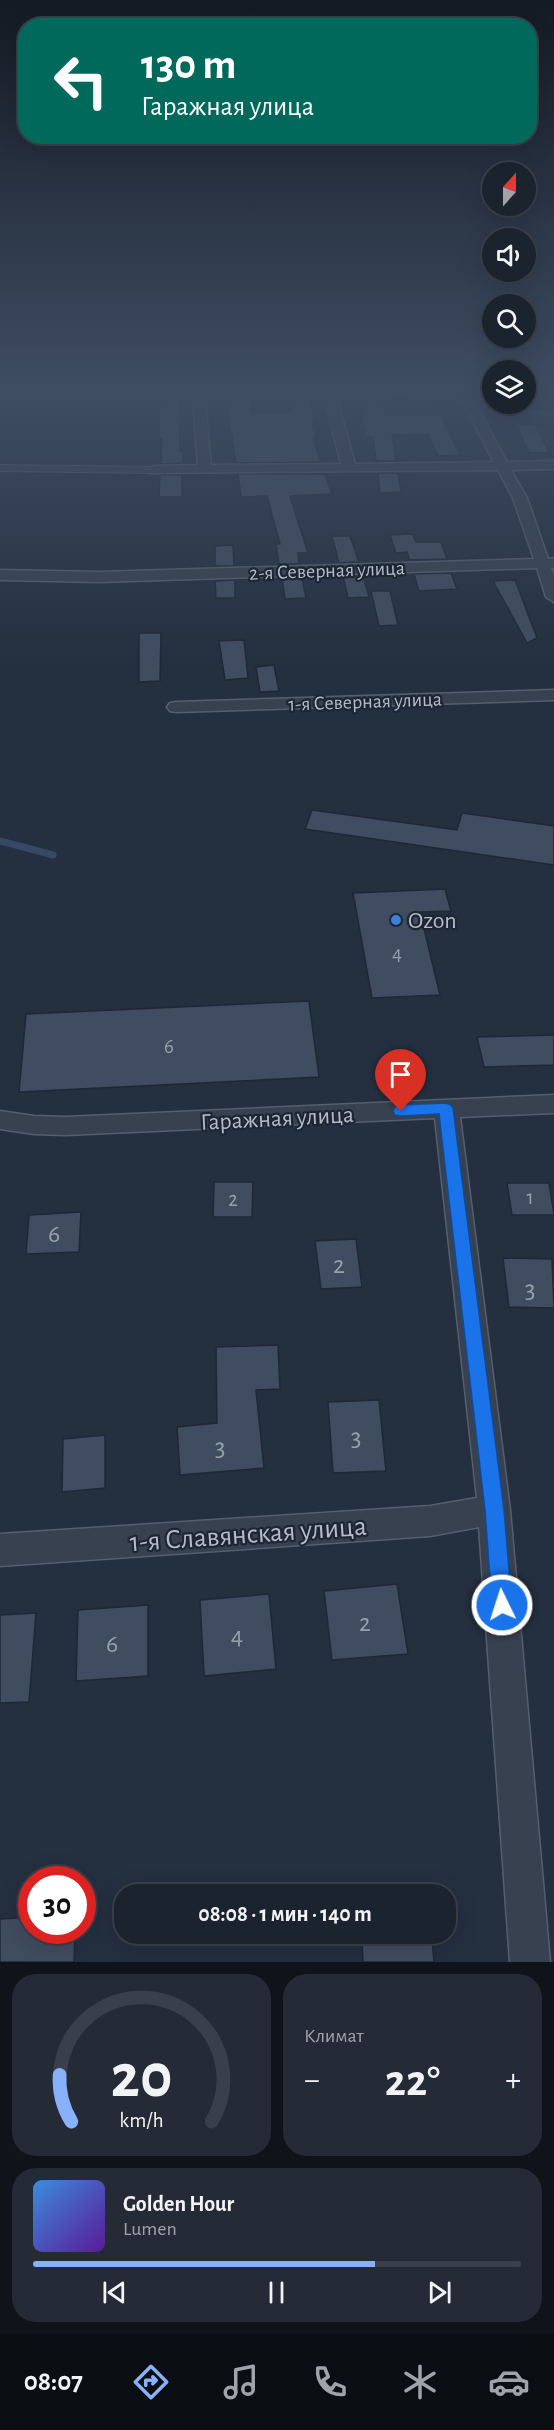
<!DOCTYPE html>
<html lang="ru">
<head>
<meta charset="utf-8">
<style>
  body { margin:0; font-family:"Alegreya Sans",sans-serif; background:#242b37; color:#f1f3f6; height:100vh; display:flex; flex-direction:column; font-size:22px; white-space:nowrap }
  * { box-sizing:border-box; margin:0 }
  p { font-size:20px; color:#a0a4aa }
  .icon { flex:none; width:33px; height:33px; fill:none; stroke:currentColor; stroke-width:2; stroke-linecap:round; stroke-linejoin:round }
  .map { position:relative; height:1962px; overflow:hidden }
  .side { display:flex; flex-direction:column; gap:12px; padding:12px; background:#0f131a; flex:1 }
  .side>* { flex:none }
  .hud { position:absolute; left:18px; top:18px; width:519px; height:126px; border-radius:24px; box-shadow:0 6px 24px #0002,0 0 0 2px #39404b; background:#00695c; color:#fff; overflow:hidden }
  .needle { width:39px; rotate:21deg }
  .fabs { position:absolute; left:482px; top:162px; display:grid; gap:12px }
  .fabs a { display:grid; place-items:center; width:54px; height:54px; border-radius:50%; background:#1b232f; box-shadow:0 6px 24px #0002,0 0 0 2px #39404b; font-size:30px }
  .speed { position:absolute; left:18px; top:1866px; display:flex; gap:12px; font-size:30px; font-weight:700; text-align:center }
  .speed>* { display:grid; place-content:center; width:78px; height:78px; border-radius:50%; background:#1b232f; box-shadow:0 6px 24px #0002,0 0 0 2px #39404b; line-height:1 }
  .speed .limit { border:9px solid #d22; background:#fff; color:#111 }
  .pin { position:absolute; display:grid; place-items:center; width:51px; height:51px; color:#fff; margin:-62px -26px; border-radius:50% 50% 50% 0; rotate:-45deg; box-shadow:0 0 6px #0007 }
  .pin .icon { rotate:45deg }
  .me { position:absolute; width:66px; margin:-33px; rotate:356deg; stroke-linejoin:round; filter:drop-shadow(0 0 4px #0008) }
  .turn { display:flex; align-items:center; gap:21px; height:126px; padding:0 24px; font-size:27px }
  .turn .icon { width:78px; height:78px; stroke-width:2.5 }
  .turn b { display:block; font-size:42px; line-height:51px }
  .big { font-size:45px; font-weight:700; line-height:1.1 }
  .side .widget { flex:1; display:flex; flex-direction:column; justify-content:center; gap:9px; min-width:0; padding:0 21px; border-radius:24px; background:#242b37 }
  .side .dial { align-items:center; gap:0 }
  .dial svg { height:156px; overflow:visible; fill:none; stroke:#39404b; stroke-width:7; stroke-linecap:round; text-anchor:middle }
  .dial text { fill:#f1f3f6; stroke:none }
  .song { display:flex; align-items:center; gap:18px }
  .cover { width:72px; height:72px; border-radius:9px; background:linear-gradient(135deg,hsl(210 70% 55%),hsl(270 70% 35%)) }
  .played { height:6px; border-radius:3px; background:linear-gradient(90deg,#89b1fa 70%,#39404b 70%) }
  .keys { display:flex; justify-content:space-around; direction:ltr }
  .heat { display:flex; justify-content:space-between; align-items:center; font-size:33px; direction:ltr }
  .side .tiles { flex:1; display:grid; gap:12px; grid-template-columns:1fr 1fr }
  .widget:last-child { grid-column:span 2 }
  .trip { position:absolute; left:114px; top:1884px; width:342px; height:60px; border-radius:24px; background:#1b232f; box-shadow:0 6px 24px #0002,0 0 0 2px #39404b; font-weight:700; line-height:60px; text-align:center }
  .dock { display:flex; height:96px; justify-content:space-around; align-items:center; background:#0b0e13; color:#a0a4aa }
  .dock .icon { width:42px; height:42px }
  .dock .current { color:#89b1fa }
  .dock b { font-size:27px; color:#f1f3f6 }
  .map>svg:first-child { display:block }
  .lines { fill:none; stroke-linecap:round; stroke-linejoin:round }
  .stream-far1 { stroke:#384967; stroke-width:4 }
  .stream { stroke:#384967; stroke-width:7 }
  .building { fill:#404c5f; stroke:#1f2836; stroke-width:1.5 }
  .lane-casing { stroke:#565f6d; stroke-width:8 }
  .street-casing { stroke:#565f6d; stroke-width:3 }
  .lane { stroke:#38414f; stroke-width:6 }
  .street { fill:#38414f; fill-rule:evenodd }
  .route { fill:#1a73e8; stroke:#114b97; stroke-width:1.5 }
  .shop-dot { fill:#3f7fe0; stroke:#1d2634; stroke-width:2 }
  .labels { text-anchor:middle; stroke-width:4.5; stroke-linejoin:round; paint-order:stroke }
  .far-street-label { font-size:20px; fill:#b4bcca; stroke:#1d2634 }
  .number-label { font-size:21px; fill:#97a0af }
  .poi-label { font-size:24px; fill:#b4bcca; stroke:#1d2634; text-anchor:start }
  .street-label { font-size:24px; fill:#b4bcca; stroke:#1d2634 }
  .near-number-label { font-size:26px; fill:#97a0af }
  .near-street-label { font-size:28px; fill:#b4bcca; stroke:#1d2634 }
</style>
</head>
<body>
<div class="map">
<svg width="554" height="1962" viewBox="0 0 554 1962">
  <rect width="100%" height="100%" fill="#242f3f"/>
  <g class="lines">
    <path class="stream-far1" d="M358,388L554,415"/>
    <path class="stream" d="M0,841L53,855"/>
  </g>
  <path class="building" d="M224,388H250L251,412H292L290,393H309L315,422H312L316,438H313L321,462L236,463Z
    M164,393H179L180,451H183V463L161,464L162,438H159V420L161,400H164Z
    M379,396L386,415H441L460,455L438,456L428,434L392,435L396,461H376L373,437H366L361,413H364L359,397Z
    M516,424H535L549,452L529,453Z
    M378,473H398L401,492L380,493Z
    M238,474H325L332,494L290,496L308,553H298L299,564H279L276,544H280L267,496L241,497Z
    M160,475H182V497H159Z
    M413,534L416,542H441L447,559L410,560L407,552L396,553L390,535Z
    M332,536H350L359,562L339,563Z
    M233,545L234,566H215V546Z
    M451,573L457,589L419,591L414,574Z
    M343,576H363L369,597L348,598Z
    M282,578H302L306,598L285,599Z
    M235,580V598H216L215,581Z
    M515,580L537,638L527,643L493,581Z
    M371,591H390L398,625L379,626Z
    M139,633H161L160,681L139,682Z
    M244,640L248,678L225,680L219,641Z
    M274,665L279,691L260,692L256,667Z
    M312,810L457,830L462,813L554,826V865L305,829Z
    M445,889L451,911L420,912L440,995L372,998L353,893Z
    M309,1001L319,1077L19,1092L26,1014Z
    M554,1035V1065L484,1067L477,1037Z
    M214,1182H253L252,1217H213Z
    M507,1183H549L554,1215H512Z
    M81,1212L79,1252L26,1254L29,1215Z
    M356,1239L362,1287L321,1289L315,1241Z
    M503,1258L552,1259L554,1308L509,1307Z
    M278,1345L280,1389L256,1390L264,1468L180,1475L177,1427L217,1423L216,1347Z
    M379,1400L386,1471L333,1473L328,1402Z
    M105,1435V1488L62,1492L63,1439Z
    M397,1584L408,1654L332,1660L324,1591Z
    M269,1594L276,1669L204,1676L200,1600Z
    M148,1605V1676L76,1681L78,1610Z
    M36,1613L29,1702L0,1703V1615Z
    M32,1917V1930H75L74,1962H0V1919Z
    M432,1938L434,1962H363L362,1939Z"/>
  <g class="lines">
    <g class="lane-casing">
      <path id="lane" d="M0,468L154,470"/>
    </g>
    <g class="street-casing">
      <path id="street" d="M192,388H204L211,465L341,464L322,388H334L355,464L494,462L455,388H467L507,462L554,461V469L511,470L527,498L548,559L554,558V568H551L554,575V602L546,597L537,568L100,582L0,580V570L100,572L534,559L513,498L498,470L149,473L147,470L154,466L198,465Z
        M554,690V700L176,712L170,711L167,707L170,703L176,702Z
        M554,1095V1113L460,1117L510,1510L550,1962H510L479,1527L430,1536L0,1566V1534L430,1506L477,1498L435,1118L66,1135L34,1134L0,1129V1111L34,1116L66,1117Z"/>
    </g>
    <use href="#lane" class="lane"/>
    <use href="#street" class="street"/>
  </g>
  <linearGradient id="sky" x2="0" y2="1"><stop stop-color="#141a23"/><stop offset="0.59" stop-color="#3f4d63"/><stop offset="1" stop-color="#3f4d63" stop-opacity="0"/></linearGradient>
  <rect width="554" height="663" fill="url(#sky)"/>
  <path class="route" d="M446,1103L451,1105L453,1108L504,1510L512,1605L509,1612L502,1615L495,1612L492,1605L485,1510L439,1114L401,1116L395,1115L393,1111L395,1107L401,1105Z"/>
  <circle class="shop-dot" cx="396" cy="920" r="6"/>
  <g class="labels">
    <g class="far-street-label">
      <text transform="translate(327 570) rotate(-2)" y="7">2-я Северная улица</text>
      <text transform="translate(365 701) rotate(-2)" y="7">1-я Северная улица</text>
    </g>
    <g class="number-label">
      <text x="397" y="960">4</text>
      <text x="169" y="1053">6</text>
      <text x="530" y="1204">1</text>
      <text x="233" y="1206">2</text>
    </g>
    <g class="poi-label">
      <text x="408" y="928">Ozon</text>
    </g>
    <g class="street-label">
      <text transform="translate(277 1118) rotate(-3)" y="8">Гаражная улица</text>
    </g>
    <g class="near-number-label">
      <text x="54" y="1242">6</text>
      <text x="339" y="1273">2</text>
      <text x="530" y="1298">3</text>
      <text x="356" y="1446">3</text>
      <text x="220" y="1456">3</text>
      <text x="365" y="1631">2</text>
      <text x="237" y="1644">4</text>
      <text x="112" y="1652">6</text>
    </g>
    <g class="near-street-label">
      <text transform="translate(248 1533) rotate(-4)" y="10">1-я Славянская улица</text>
    </g>
  </g>
</svg>
<div class="fabs">
<a><svg class="needle" viewBox="-14 -14 28 28"><path d="M0-13l5 13h-10z" fill="#e53935"/><path d="M0 13l5-13h-10z" fill="#a0a4aa"/></svg></a>
<a><svg class="icon" aria-label="sound" viewBox="0 0 24 24"><path d="M4 9h4l5-4v14l-5-4H4zM17 9q2 3 0 6"/></svg></a>
<a><svg class="icon" aria-label="search" viewBox="0 0 24 24"><circle cx="10" cy="10" r="6"/><path d="M15 15l6 6"/></svg></a>
<a><svg class="icon" aria-label="layers" viewBox="0 0 24 24"><path d="M12 4l9 5-9 5-9-5zM3 14l9 5 9-5"/></svg></a>
</div>
<div class="speed"><div class="limit">30</div></div>
<div class="pin" style="left:401px;top:1111px;background:#d93025"><svg class="icon" aria-label="arrive" viewBox="0 0 24 24"><path d="M6 21V4h12l-3 4 3 4H6"/></svg></div>
<svg class="me" style="left:502px;top:1605px" viewBox="-20 -20 40 40"><circle r="17" fill="#1a73e8" stroke="#fff" stroke-width="3"/><path d="M0-11L8 9 0 5-8 9z" fill="#fff"/></svg>
<div class="trip">08:08 · 1 мин · 140 m</div>
<div class="hud">
<div class="turn"><svg class="icon" aria-label="left" viewBox="0 0 24 24"><path d="M17 20v-9H6M10 6l-5 5 5 5"/></svg><div><b>130 m</b>Гаражная улица</div></div>
</div>
</div>
<section class="side">
<div class="tiles">
<div class="widget dial"><svg viewBox="0 0 100 80">
<path d="M14 69A42 42 0 1 1 86 69"/>
<path d="M14 69A42 42 0 0 1 8 45" stroke="#89b1fa"/>
<text x="50" y="56" font-size="32" font-weight="700">20</text>
<text x="50" y="72" font-size="11">km/h</text>
</svg></div>
<div class="widget"><p>Климат</p>
<div class="heat"><a>−</a><b class="big">22°</b><a>+</a></div>
</div>
<div class="widget">
<div class="song"><i class="cover"></i><div><b>Golden Hour</b><p>Lumen</p></div></div>
<div class="played"></div>
<div class="keys"><svg class="icon" aria-label="previous" viewBox="0 0 24 24"><path d="M18 5L8 12l10 7zM5 5v14"/></svg><svg class="icon" aria-label="pause" viewBox="0 0 24 24"><path d="M8 5v14M16 5v14"/></svg><svg class="icon" aria-label="next" viewBox="0 0 24 24"><path d="M6 5l10 7-10 7zM19 5v14"/></svg></div>
</div>
</div>
</section>
<nav class="dock">
<b>08:07</b>
<svg class="icon current" aria-label="directions" viewBox="0 0 24 24"><path d="M12 3l9 9-9 9-9-9zM9 14v-3h6M13 9l2 2-2 2"/></svg>
<svg class="icon" aria-label="music" viewBox="0 0 24 24"><path d="M9 18V5l10-2v13"/><circle cx="6" cy="18" r="3"/><circle cx="16" cy="16" r="3"/></svg>
<svg class="icon" aria-label="phone" viewBox="0 0 24 24"><path d="M5 4h4l2 5-3 2q2 4 5 5l2-3 5 2v4C11 20 4 13 5 4z"/></svg>
<svg class="icon" aria-label="climate" viewBox="0 0 24 24"><path d="M12 3v18M4 7l16 10M4 17L20 7"/></svg>
<svg class="icon" aria-label="car" viewBox="0 0 24 24"><path d="M5 17H2v-5l4-1 3-4h7l3 4 3 1v5h-3M9 17h6M6 11h13"/><circle cx="7" cy="17" r="2"/><circle cx="17" cy="17" r="2"/></svg>
</nav>
</body>
</html>
